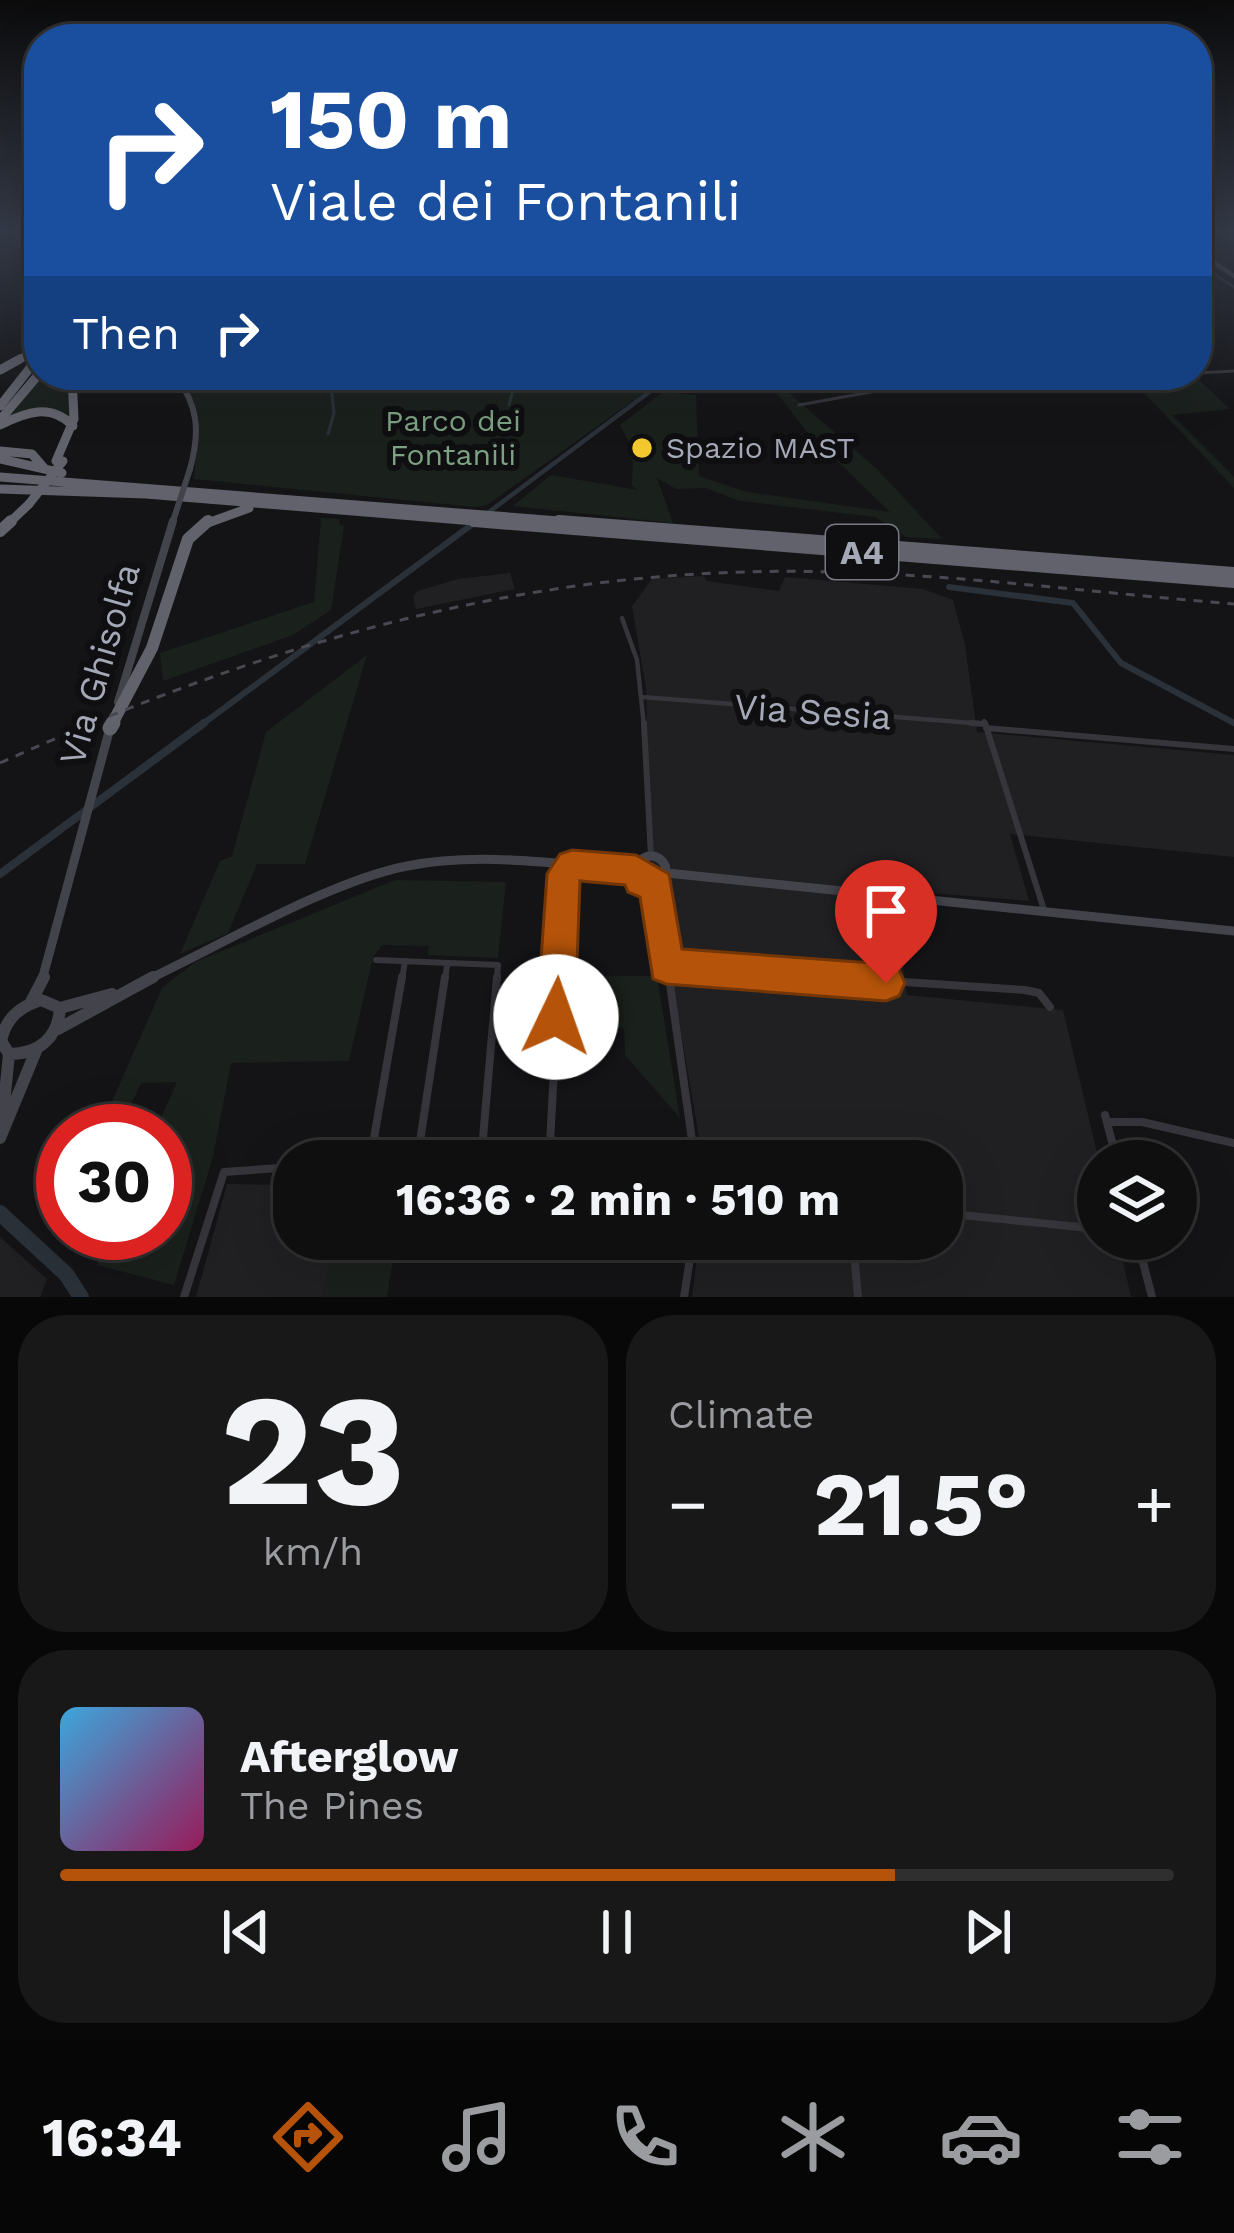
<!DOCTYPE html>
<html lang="en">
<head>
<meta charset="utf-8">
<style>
  body { margin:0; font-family:"Work Sans",sans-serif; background:#181819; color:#f1f3f6; height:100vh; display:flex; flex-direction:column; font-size:45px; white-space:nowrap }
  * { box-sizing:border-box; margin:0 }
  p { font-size:39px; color:#9b9c9f }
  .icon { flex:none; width:66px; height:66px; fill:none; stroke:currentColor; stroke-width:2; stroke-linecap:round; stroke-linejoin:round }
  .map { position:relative; height:1297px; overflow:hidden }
  .details { display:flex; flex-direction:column; gap:18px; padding:18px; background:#080809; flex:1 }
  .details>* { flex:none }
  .hud { position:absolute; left:24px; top:24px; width:1188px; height:366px; border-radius:48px; box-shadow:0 12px 48px #0002,0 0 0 3px #2f2f30; background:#1a4fa0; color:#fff; overflow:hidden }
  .tools { position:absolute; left:1077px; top:1140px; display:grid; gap:24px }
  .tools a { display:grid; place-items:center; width:120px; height:120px; border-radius:50%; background:#0f0f10; box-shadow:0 12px 48px #0002,0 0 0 3px #2f2f30; font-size:60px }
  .speed { position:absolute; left:36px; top:1104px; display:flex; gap:24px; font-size:60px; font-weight:700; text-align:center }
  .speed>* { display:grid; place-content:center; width:156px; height:156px; border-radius:50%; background:#0f0f10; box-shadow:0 12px 48px #0002,0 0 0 3px #2f2f30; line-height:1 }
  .speed .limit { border:18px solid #d22; background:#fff; color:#111 }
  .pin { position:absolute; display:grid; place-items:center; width:102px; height:102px; color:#fff; margin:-123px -51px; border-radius:50% 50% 50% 0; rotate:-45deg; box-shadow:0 0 12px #0007 }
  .pin .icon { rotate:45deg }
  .me { position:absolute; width:132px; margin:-66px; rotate:3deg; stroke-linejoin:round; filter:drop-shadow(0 0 9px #0008) }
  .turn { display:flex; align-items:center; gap:42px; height:252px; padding:0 48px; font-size:54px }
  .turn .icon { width:156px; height:156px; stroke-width:2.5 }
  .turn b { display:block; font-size:84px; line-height:102px }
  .then { display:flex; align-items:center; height:114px; padding:0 48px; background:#0003; gap:24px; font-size:45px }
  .big { font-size:90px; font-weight:700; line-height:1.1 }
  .details .tile { flex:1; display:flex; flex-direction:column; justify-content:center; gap:18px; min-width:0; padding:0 42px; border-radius:48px; background:#181819 }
  .details .dial { align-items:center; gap:0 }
  .dial b { font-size:156px; line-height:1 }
  .song { display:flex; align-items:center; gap:36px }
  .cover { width:144px; height:144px; border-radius:18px; background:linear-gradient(135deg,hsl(200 70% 55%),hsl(330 70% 35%)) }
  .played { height:12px; border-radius:6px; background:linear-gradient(90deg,#b45309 75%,#2f2f30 75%) }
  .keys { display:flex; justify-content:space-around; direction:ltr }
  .heat { display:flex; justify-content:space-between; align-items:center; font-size:66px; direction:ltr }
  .details .tiles { flex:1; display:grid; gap:18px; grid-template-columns:1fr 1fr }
  .tile:last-child { grid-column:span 2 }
  .trip { position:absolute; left:273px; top:1140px; width:690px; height:120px; border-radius:48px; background:#0f0f10; box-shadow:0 12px 48px #0002,0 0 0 3px #2f2f30; font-weight:700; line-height:120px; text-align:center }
  .tab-bar { display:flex; height:192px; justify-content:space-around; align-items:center; background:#060606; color:#9b9c9f }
  .tab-bar .icon { width:84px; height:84px }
  .tab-bar .selected { color:#b45309 }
  .tab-bar b { font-size:54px; color:#f1f3f6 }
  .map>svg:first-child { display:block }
  .built { fill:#202023 }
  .green { fill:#1a201c }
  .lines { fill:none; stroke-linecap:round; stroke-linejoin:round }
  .stream { stroke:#2a3139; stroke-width:3 }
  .canal-far3 { stroke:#2a3139; stroke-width:3 }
  .canal-far2 { stroke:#2a3139; stroke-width:4.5 }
  .canal-far1 { stroke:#2a3139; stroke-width:6 }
  .canal { stroke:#2a3139; stroke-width:8 }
  .river { stroke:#2a3139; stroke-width:16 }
  .street-far3 { stroke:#35353b; stroke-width:3 }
  .street-far2 { stroke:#35353b; stroke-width:4.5 }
  .street-far1 { stroke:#35353b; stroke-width:6 }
  .street { stroke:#35353b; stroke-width:8 }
  .secondary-far4 { stroke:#43444b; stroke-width:4.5 }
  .secondary-far3 { stroke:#43444b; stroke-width:6 }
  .secondary-far2 { stroke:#43444b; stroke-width:8 }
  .secondary-far1 { stroke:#43444b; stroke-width:9 }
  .secondary { stroke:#43444b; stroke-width:12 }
  .highway-far3 { stroke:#61626c; stroke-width:8 }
  .highway-far2 { stroke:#61626c; stroke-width:9 }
  .highway-far1 { stroke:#61626c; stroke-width:12 }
  .highway { stroke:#61626c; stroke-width:15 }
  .rail { stroke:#484950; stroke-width:3; stroke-dasharray:9 8; stroke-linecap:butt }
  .secondary-bridge { stroke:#43444b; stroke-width:6 }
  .highway-bridge { stroke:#61626c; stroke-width:9 }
  .route { fill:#b45309; stroke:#753606; stroke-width:3 }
  .poi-dot { fill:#f3c82e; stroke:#0f0f11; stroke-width:4.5 }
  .labels { text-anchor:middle; stroke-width:12; stroke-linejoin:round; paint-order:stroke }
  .far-park-label { font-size:30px; fill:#7ca183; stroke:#0f0f11 }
  .far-poi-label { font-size:30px; fill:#a5a8b6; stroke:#0f0f11; text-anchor:start }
  .shield { fill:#0f0f11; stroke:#787a84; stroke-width:3 }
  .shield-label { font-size:33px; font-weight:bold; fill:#a5a8b6 }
  .street-label { font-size:36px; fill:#a5a8b6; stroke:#0f0f11 }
</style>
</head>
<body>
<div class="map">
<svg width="1234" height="1297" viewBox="0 0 1234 1297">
  <rect width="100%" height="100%" fill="#141416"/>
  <path class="built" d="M510,573L515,589L416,609L413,597L418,591L458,579Z
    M704,576L707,581L779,591L785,577L923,589L953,600L965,645L977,732L1234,755V857L1010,834L1029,901L893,890L907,995L1063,1010L1099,1161L1098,1239H1118L1131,1297H692L699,1239H942V1161H703L651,857L646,688L632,606L652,579Z
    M282,1176H294V1239H335L323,1297H196L227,1184L279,1185Z
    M0,1237L47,1279L40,1297H0Z"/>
  <path class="green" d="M40,375H70L71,420L52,410L0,422Z
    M172,375H669L487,505L475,507L194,479L199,419Z
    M763,375H779L788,392L877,469L942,539L907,537L875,517L740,501L706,488L676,489L657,478L673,523L513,506L551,475L638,490L632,486L633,450L620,425L663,392L696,395L699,476L747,492L890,512L807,432Z
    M1194,375L1230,409L1172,415L1234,477V488L1131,379Z
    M321,518L340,519L339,525L344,526L331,610L293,635L163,681L160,653L314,602Z
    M367,655L305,864H257L228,933L180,954L220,861L232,856L266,732Z
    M395,880L506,882L498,958L428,955L429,946L382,945L373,957L349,1061L231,1063L213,1157L174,1285L97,1265L110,1233H165V1131H155L177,1082L141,1083L119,1131H99L162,988L195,962Z
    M587,976H657L680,1118L625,1055L624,1028L585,1026Z
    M335,1239H396L387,1297H323Z"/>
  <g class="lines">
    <path class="stream" d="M509,405L517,375
      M328,434L334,413L330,375"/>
    <path class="canal-far3" d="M1197,263L1234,287"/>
    <path class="canal-far2" d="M485,515L672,375"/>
    <path class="canal-far1" d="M949,587L1073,603L1121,663L1234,723
      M200,726L474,523"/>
    <path class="canal" d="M0,874L204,723"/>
    <path class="river" d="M0,1213L66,1274L81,1297"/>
    <path class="street-far3" d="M1214,232L1234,240
      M1197,373L1234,371
      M799,405L882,390L1164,375"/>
    <path class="street-far2" d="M622,618L637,660L644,726
      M642,697L985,724
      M984,721L986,726"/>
    <path class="street-far1" d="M644,723L651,857
      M971,723L985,724
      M985,723L1044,910
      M986,728L1234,749
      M656,885L669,980
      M376,960L498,965L497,980
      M666,966L873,980
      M402,980L405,961
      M445,980L447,965
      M558,980L564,874L572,865"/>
    <path class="street" d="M669,977L695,1161
      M828,977L1025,990L1039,993L1050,1007
      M1105,1115L1117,1161
      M1108,1122H1142L1234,1143
      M370,1161L402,977
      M417,1161L445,977
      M481,1161L497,977
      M549,1161L559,977
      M942,1213L1098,1229
      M853,1239L858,1297
      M1137,1239L1152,1297
      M184,1297L224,1172L294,1167
      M684,1297L693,1239"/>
    <path class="secondary-far4" d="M1197,251L1234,276"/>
    <path class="secondary-far3" d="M175,375C199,406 200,432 190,469
      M172,524L175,515"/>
    <path class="secondary-far2" d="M118,702L173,521"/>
    <path class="secondary-far1" d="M636 871a15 15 0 1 1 30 0a15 15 0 1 1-30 0Z
      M667,873L1234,931
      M42,980L110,728
      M147,980C221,945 330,881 407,866C481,851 561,865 636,870"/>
    <path class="secondary" d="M41,1000L60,1008C58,1038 39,1054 9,1054L1,1041C6,1018 19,1007 41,1000Z
      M31,1002L44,977
      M60,1008L112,994
      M58,1029L153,977
      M2,1124L9,1054
      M0,1138L36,1051"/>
    <path class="highway-far3" d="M14,362L39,349
      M35,362L39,357"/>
    <path class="highway-far2" d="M0,370L20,359
      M0,406L37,359
      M0,420L39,374
      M0,425C26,412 51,403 73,426
      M0,451L32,454L45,469
      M0,459L62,473
      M56,461L74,419L72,375
      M0,477L598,524
      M0,489L146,494L511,524
      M8,524L29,504
      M205,524L249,508"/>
    <path class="highway-far1" d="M474,521L1234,582
      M559,521L1234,573
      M0,531L11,521
      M111,726L152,648L188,539L208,521"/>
    <path class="highway" d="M110,728L113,723"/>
    <path class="rail" d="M0,763C237,656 482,579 744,572C907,567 1071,591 1234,604"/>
    <path class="secondary-bridge" d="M175,515L190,469"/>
    <path class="highway-bridge" d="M29,504L63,461"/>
  </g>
  <linearGradient id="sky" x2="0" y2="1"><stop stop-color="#0b0b0c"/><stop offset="0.56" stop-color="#343a47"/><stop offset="1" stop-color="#343a47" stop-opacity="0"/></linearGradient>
  <rect width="1234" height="414" fill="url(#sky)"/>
  <path class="route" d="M572,850L636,855L669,874L682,949L886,964L899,970L905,983L899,996L886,1001L666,984L653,979L640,897L628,892L625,885L580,881L575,1017L570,1031L556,1036L543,1031L537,1017L547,874L560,854Z"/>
  <circle class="poi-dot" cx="642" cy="448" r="12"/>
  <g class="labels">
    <g class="far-park-label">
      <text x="453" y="431">Parco dei<tspan x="453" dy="34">Fontanili</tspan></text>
    </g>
    <g class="far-poi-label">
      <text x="666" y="458">Spazio MAST</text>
    </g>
    <rect class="shield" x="826" y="525" width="72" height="54" rx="9"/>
    <g class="shield-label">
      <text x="862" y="564">A4</text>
    </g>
    <g class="street-label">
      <text transform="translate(99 664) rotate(-74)" y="13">Via Ghisolfa</text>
      <text transform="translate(813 711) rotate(4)" y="13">Via Sesia</text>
    </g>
  </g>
</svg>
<div class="tools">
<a><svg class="icon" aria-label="layers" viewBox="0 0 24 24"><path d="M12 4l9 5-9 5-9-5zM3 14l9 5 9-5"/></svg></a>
</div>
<div class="speed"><div class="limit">30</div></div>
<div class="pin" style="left:886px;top:983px;background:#d93025"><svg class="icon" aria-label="arrive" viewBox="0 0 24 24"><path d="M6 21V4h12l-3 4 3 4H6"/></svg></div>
<svg class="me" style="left:556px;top:1017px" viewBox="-20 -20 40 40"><circle r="19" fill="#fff"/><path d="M0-13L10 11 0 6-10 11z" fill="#b45309"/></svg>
<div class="trip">16:36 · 2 min · 510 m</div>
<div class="hud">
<div class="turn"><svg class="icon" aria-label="right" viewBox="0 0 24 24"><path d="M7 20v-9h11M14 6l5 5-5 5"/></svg><div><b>150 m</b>Viale dei Fontanili</div></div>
<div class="then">Then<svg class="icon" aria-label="right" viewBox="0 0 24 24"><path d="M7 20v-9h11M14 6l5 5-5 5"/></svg></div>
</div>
</div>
<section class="details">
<div class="tiles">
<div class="tile dial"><b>23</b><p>km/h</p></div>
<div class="tile"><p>Climate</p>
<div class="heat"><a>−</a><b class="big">21.5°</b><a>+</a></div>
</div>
<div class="tile">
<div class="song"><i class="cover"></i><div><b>Afterglow</b><p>The Pines</p></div></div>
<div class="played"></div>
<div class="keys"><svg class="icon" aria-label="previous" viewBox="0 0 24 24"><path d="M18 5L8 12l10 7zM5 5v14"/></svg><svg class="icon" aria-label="pause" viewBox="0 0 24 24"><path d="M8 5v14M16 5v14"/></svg><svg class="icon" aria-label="next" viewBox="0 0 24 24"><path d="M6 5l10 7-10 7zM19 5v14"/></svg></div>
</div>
</div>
</section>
<nav class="tab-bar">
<b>16:34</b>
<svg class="icon selected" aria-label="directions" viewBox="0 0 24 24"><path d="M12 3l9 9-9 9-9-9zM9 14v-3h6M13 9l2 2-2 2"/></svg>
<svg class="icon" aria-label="music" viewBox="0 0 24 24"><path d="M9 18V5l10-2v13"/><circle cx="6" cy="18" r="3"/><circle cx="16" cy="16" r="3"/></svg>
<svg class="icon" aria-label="phone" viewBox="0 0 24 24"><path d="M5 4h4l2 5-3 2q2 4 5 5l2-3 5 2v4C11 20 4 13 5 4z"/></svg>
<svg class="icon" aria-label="climate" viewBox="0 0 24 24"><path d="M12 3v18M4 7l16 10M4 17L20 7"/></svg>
<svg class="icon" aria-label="car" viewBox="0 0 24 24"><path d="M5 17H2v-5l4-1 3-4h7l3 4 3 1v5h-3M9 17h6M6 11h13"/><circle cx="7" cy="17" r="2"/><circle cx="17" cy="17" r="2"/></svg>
<svg class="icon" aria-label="filters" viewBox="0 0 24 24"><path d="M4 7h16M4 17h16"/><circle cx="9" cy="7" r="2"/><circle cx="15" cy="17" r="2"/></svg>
</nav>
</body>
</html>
